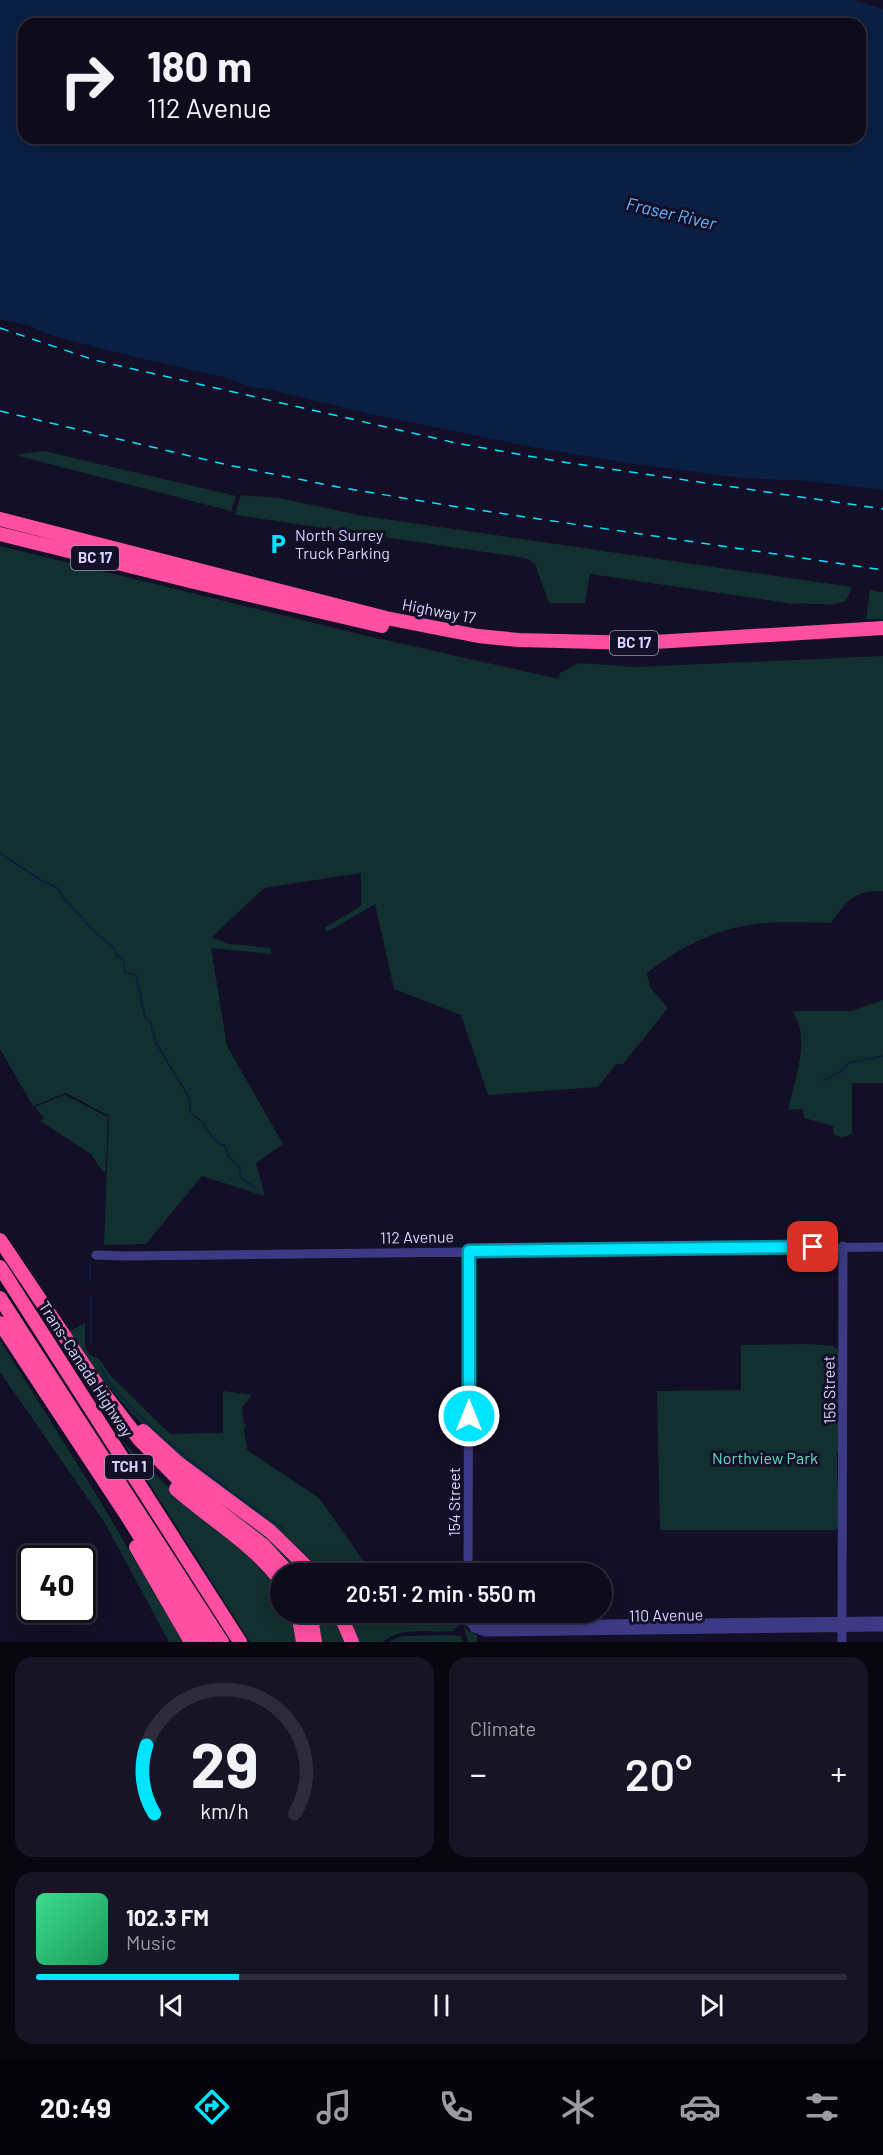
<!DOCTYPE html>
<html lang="en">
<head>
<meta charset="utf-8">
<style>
  body { margin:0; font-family:Barlow,sans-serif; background:#171425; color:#f1f3f6; height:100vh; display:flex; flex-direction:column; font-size:22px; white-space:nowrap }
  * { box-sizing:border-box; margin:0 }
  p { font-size:20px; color:#9b9ba3 }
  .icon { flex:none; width:33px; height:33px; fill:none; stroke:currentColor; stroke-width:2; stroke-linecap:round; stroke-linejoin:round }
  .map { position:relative; height:1642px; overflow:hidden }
  .drawer { display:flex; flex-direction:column; gap:15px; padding:15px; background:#08060f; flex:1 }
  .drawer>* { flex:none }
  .guide { position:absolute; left:18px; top:18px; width:848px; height:126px; border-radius:18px; box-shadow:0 3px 15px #0003,0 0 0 2px #2e2b3b; background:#0e0b1c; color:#f1f3f6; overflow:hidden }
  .speed { position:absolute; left:18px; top:1545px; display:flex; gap:12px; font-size:30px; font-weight:700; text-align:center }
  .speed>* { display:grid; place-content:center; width:78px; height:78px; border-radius:50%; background:#0e0b1c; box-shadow:0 3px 15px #0003,0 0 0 2px #2e2b3b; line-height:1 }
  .speed .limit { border:3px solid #111; border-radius:9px; background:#fff; color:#111 }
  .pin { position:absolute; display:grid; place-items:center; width:51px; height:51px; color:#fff; margin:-26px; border-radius:12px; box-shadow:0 3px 9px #0006 }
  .me { position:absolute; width:66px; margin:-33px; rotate:0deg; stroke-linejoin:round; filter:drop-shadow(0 0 4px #0008) }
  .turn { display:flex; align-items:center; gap:21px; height:126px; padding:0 30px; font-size:27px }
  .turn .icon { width:78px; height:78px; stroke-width:2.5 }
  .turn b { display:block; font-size:42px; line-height:51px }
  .big { font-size:45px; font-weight:600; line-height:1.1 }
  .drawer .card { flex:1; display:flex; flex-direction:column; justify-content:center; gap:9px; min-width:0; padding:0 21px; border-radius:18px; background:#171425 }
  .drawer .dial { align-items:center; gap:0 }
  .dial svg { height:156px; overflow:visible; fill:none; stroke:#2e2b3b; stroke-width:7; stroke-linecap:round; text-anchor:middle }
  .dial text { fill:#f1f3f6; stroke:none }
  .song { display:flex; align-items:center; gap:18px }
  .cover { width:72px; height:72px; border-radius:9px; background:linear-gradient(135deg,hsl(150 70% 55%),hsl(150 70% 35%)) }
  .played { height:6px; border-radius:3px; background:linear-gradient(90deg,#00e5ff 25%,#2e2b3b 25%) }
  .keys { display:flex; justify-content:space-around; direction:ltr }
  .heat { display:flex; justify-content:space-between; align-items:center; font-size:33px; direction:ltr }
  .drawer .tiles { flex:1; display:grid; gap:15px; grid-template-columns:1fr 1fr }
  .card:last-child { grid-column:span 2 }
  .trip { position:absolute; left:270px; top:1563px; width:342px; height:60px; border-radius:30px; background:#0e0b1c; box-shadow:0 3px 15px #0003,0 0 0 2px #2e2b3b; font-weight:600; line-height:60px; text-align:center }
  .dock { display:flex; height:96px; justify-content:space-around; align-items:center; background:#06040b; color:#9b9ba3 }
  .dock .icon { width:42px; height:42px }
  .dock .current { color:#00e5ff }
  .dock b { font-size:27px; color:#f1f3f6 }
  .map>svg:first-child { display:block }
  .green { fill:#12302f }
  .water { fill:#0a1f44; fill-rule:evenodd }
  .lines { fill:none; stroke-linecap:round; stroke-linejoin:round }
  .stream { stroke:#0a1f44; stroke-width:1.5 }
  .minor { stroke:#3d3a85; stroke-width:9 }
  .highway { stroke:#ff4fa3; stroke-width:14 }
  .rail { stroke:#00e5ff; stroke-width:1.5; stroke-dasharray:9 8; stroke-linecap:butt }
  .route-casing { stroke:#0095a6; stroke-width:15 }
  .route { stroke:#00e5ff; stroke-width:10 }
  .labels { text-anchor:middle; stroke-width:6; stroke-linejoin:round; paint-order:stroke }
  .shield { fill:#130f26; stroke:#9e99be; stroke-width:1.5 }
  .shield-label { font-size:15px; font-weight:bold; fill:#d9d4ff }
  .poi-label { font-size:16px; fill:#d9d4ff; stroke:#130f26; text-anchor:start }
  .street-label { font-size:16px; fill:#d9d4ff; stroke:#130f26 }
  .park-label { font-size:16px; fill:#5fe0c0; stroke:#130f26 }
  .water-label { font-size:18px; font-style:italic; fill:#62b6ff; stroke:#130f26 }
</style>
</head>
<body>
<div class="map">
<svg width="883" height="1642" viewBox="0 0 883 1642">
  <rect width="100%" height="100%" fill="#130f26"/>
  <path class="green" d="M44,451L236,496L231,511L15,455Z
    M241,495L279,498L364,516L852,587L846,601C829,608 812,602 794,604L590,574L585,603H549L535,564L526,558L235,515Z
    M0,546L359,634L559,679L560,673L579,663L637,667L883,656V891C855,890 846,901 831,923C806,923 780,921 756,924C715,929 679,948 647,973L650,987L668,1008L623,1064H616L598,1087L488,1095L461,1015L394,989L375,904L327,932L324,928L361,906V873L264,888L212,937L229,944L271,948V954L211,948L227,1046L283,1144L256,1163L265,1196L202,1176L146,1244L104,1245L109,1116L66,1093L33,1106L0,1049Z
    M870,590L883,592V619H866Z
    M883,1000V1083H852V1134C844,1137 843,1139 834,1134L833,1126L804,1118L803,1109L788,1110C794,1081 812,1037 792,1011H851Z
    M65,1095L108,1117L106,1171H102L91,1154L40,1121L44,1118L35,1107Z
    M85,1323V1347L90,1355L99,1359L111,1376L170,1434L223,1433V1391L252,1395L242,1407L244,1424L246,1425L244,1429L247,1450L319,1498L358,1553L370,1573H322C284,1528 234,1499 187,1464C139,1427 103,1382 68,1332Z
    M0,1340L99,1499L183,1642H169L105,1523L0,1372Z
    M808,1344L833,1346L839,1350V1450L837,1453V1485L839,1489V1524L836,1530H660L657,1391L741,1390V1345Z
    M123,1442L181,1500L239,1546L258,1566L268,1571L280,1588V1612L292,1613L299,1642H250Z
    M162,1454L259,1527L307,1573H298C272,1537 233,1518 199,1489C186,1479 174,1465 162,1454Z
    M316,1613H333L346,1642H322Z
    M346,1613H459V1625L453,1631C432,1633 398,1626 383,1642H358Z
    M462,1620L467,1630L477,1635V1642H468Z
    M449,1635L460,1636L463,1642H388L402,1636Z"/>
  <path class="water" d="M0,0H853L883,9V490L808,481L742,478L634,464L537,448L370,414L268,389C252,390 238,381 223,377C164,364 105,350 47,334L31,326L0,319ZM24,24H860V138H24Z"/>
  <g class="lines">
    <path class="stream" d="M0,853L41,880L58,888L63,897L94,931L113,947L117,956L124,959L125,972L136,975L145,1017L150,1021L156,1043L190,1099C190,1103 190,1107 190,1110C192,1116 197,1117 201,1121C211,1131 208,1139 225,1146L228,1156L240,1168V1177L256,1188
      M824,1080L840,1072L848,1063L883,1056
      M90,1283V1262
      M91,1297V1346
      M100,1366C108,1385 123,1399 137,1413C181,1457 232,1492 282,1528"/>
    <path class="minor" d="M96,1255L125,1256L883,1247
      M468,1574L469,1251
      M468,1612L474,1628L486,1632L883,1627
      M470,1623L496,1625L883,1621
      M842,1642L843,1246"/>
    <path class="highway" d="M0,519L386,618L478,636L519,640L639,643L883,628
      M0,534L190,581L382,626
      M0,1240L98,1386L139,1439L179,1480L263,1545L290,1574
      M0,1267L240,1642
      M0,1298L222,1642
      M0,1323L127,1516L206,1642
      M143,1431L178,1463L270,1531L314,1574
      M176,1489C211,1520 252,1543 280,1580
      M136,1547L191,1642
      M298,1612L303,1642
      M310,1612L315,1642
      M339,1612L352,1642"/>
    <path class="rail" d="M0,328L94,360L456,443L556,461L883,509
      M0,411L228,465L338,487L445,505L883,570"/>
  </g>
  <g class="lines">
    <g class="route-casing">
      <path id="route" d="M469,1416V1251L813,1247"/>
    </g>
    <use href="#route" class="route"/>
  </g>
  <defs>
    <g id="parking-bare" transform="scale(1.62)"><path d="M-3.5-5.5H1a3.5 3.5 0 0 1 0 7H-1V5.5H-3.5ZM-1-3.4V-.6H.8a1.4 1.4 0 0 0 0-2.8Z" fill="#00e5ff" stroke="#130f26" stroke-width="2.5" paint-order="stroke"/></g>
  </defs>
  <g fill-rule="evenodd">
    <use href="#parking-bare" x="278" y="544"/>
  </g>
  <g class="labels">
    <g class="shield">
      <rect x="71" y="546" width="48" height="24" rx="4.5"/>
      <rect x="610" y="631" width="48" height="24" rx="4.5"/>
      <rect x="105" y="1455" width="48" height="24" rx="4.5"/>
    </g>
    <g class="shield-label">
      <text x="95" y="563">BC 17</text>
      <text x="634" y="648">BC 17</text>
      <text x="129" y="1472">TCH 1</text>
    </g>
    <g class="poi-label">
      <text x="295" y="541">North Surrey<tspan x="295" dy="18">Truck Parking</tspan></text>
    </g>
    <g class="street-label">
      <text transform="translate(439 611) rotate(11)" y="6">Highway 17</text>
      <text transform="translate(417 1237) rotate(-1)" y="6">112 Avenue</text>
      <text transform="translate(86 1369) rotate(57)" y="6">Trans-Canada Highway</text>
      <text transform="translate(829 1390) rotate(-91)" y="6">156 Street</text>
      <text transform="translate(454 1502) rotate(-90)" y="6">154 Street</text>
      <text transform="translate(666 1615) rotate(-1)" y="6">110 Avenue</text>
    </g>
    <g class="park-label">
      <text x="765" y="1464">Northview Park</text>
    </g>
    <g class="water-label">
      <text transform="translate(671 214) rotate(13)" y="6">Fraser River</text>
    </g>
  </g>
</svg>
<div class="speed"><div class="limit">40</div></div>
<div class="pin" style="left:813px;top:1247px;background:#d93025"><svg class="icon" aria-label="arrive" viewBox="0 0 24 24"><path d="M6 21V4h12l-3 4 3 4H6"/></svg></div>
<svg class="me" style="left:469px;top:1416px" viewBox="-20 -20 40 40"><circle r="17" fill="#00e5ff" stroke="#fff" stroke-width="3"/><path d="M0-11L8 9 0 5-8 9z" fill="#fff"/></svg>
<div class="trip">20:51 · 2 min · 550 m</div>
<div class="guide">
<div class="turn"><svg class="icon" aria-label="right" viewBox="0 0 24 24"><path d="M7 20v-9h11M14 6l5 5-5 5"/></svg><div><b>180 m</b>112 Avenue</div></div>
</div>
</div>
<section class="drawer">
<div class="tiles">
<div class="card dial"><svg viewBox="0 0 100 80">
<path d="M14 69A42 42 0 1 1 86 69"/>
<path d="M14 69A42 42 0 0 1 10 34" stroke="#00e5ff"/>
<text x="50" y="56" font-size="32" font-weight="700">29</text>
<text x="50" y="72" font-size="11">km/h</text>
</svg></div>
<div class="card"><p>Climate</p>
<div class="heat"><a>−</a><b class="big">20°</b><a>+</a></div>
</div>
<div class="card">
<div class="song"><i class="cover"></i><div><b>102.3 FM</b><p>Music</p></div></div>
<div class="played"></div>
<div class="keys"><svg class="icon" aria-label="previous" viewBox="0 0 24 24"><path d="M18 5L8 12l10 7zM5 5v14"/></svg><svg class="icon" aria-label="pause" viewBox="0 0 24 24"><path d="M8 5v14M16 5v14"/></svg><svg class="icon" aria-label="next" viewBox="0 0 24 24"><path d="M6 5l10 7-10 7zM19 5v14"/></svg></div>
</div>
</div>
</section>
<nav class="dock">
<b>20:49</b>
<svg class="icon current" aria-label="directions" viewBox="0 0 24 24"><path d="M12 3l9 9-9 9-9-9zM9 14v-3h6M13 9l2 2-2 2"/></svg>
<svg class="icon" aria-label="music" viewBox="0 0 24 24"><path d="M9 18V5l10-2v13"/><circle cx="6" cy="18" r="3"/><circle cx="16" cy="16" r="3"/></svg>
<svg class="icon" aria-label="phone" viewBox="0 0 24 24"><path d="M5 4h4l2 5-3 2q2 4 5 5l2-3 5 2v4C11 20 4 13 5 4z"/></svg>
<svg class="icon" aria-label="climate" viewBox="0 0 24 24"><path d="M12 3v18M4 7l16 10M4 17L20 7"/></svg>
<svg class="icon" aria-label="car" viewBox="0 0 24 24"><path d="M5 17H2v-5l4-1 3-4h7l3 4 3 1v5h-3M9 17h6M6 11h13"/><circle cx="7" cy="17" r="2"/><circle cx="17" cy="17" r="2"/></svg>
<svg class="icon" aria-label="filters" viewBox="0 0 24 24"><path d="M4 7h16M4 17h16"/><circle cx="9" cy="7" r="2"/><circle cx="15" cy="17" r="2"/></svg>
</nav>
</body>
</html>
